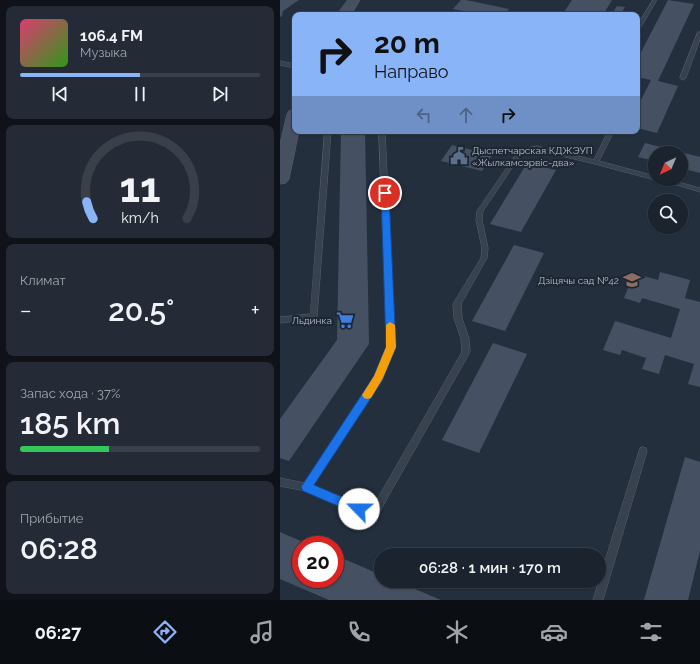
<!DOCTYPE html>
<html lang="ru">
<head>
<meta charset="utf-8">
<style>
  body { margin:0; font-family:Raleway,sans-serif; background:#242b36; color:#f1f3f6; height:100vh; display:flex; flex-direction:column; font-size:15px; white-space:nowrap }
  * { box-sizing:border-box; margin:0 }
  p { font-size:13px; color:#a0a4aa }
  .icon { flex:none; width:22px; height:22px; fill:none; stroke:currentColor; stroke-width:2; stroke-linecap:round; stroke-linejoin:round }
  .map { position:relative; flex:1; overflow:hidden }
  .sheet { display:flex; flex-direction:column; gap:6px; padding:6px; background:#0f1319; width:280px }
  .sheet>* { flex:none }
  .hud { position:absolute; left:12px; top:12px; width:348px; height:122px; border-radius:8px; box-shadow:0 1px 3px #0004,0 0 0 1px #39404a; background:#8ab4f8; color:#111; overflow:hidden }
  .needle { width:26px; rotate:224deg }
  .controls { position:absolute; left:368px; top:146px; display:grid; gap:8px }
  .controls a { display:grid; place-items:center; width:40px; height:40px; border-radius:50%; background:#1b232e; box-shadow:0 1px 3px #0004,0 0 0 1px #39404a; font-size:20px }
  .speed { position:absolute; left:12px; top:536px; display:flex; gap:8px; font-size:20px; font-weight:700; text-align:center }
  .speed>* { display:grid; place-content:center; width:52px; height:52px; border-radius:50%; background:#1b232e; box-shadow:0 1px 3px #0004,0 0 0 1px #39404a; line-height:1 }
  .speed .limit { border:6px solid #d22; background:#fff; color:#111 }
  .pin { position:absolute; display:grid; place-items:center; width:34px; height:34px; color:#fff; margin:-17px; border:2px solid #fff; border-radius:50%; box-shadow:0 1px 4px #0007 }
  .me { position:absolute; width:44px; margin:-22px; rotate:293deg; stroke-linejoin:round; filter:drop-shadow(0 0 3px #0008) }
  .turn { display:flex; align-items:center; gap:14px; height:84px; padding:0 16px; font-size:18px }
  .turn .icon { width:52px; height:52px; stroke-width:2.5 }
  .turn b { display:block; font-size:28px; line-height:34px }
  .lanes { display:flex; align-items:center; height:38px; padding:0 16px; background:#0003; justify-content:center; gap:20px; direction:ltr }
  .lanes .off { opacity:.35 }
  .big { font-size:30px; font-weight:600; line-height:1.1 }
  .sheet .widget { flex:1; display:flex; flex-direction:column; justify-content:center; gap:6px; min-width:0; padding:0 14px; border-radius:8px; background:#242b36 }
  .sheet .dial { align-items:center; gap:0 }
  .dial svg { height:104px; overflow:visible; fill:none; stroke:#39404a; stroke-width:7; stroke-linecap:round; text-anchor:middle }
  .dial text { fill:#f1f3f6; stroke:none }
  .song { display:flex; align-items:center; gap:12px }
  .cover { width:48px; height:48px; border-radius:6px; background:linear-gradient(135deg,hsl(340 70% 55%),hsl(110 70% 35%)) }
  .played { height:4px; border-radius:2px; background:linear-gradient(90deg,#8ab4f8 50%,#39404a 50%) }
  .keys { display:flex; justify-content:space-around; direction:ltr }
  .heat { display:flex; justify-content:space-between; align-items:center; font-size:22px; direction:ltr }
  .charge { height:6px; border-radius:3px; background:linear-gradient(90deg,#34c759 37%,#39404a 0) }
  .trip { position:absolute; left:94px; top:548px; width:232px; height:40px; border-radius:20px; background:#1b232e; box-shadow:0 1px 3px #0004,0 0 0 1px #39404a; font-weight:600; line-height:40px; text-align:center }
  .tabs { display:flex; height:64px; justify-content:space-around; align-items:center; background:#0b0e12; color:#a0a4aa }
  .tabs .icon { width:28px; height:28px }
  .tabs .current { color:#8ab4f8 }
  .tabs b { font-size:18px; color:#f1f3f6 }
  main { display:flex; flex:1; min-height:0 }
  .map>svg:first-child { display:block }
  .building { fill:#455162 }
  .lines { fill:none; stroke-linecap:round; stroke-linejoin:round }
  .service-casing { stroke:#565f6c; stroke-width:1 }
  .secondary-casing { stroke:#565f6c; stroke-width:1 }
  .service { fill:#38414e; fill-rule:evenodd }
  .secondary { fill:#465061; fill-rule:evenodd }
  .route { fill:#1a73e8; stroke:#114b97 }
  .slow { fill:#f59e0b }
  .labels { text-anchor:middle; stroke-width:4; stroke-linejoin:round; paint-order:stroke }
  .poi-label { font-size:10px; fill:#b4bcc9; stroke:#1d2633; text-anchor:end }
</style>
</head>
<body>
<main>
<section class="sheet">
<div class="widget">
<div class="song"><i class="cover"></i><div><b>106.4 FM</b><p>Музыка</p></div></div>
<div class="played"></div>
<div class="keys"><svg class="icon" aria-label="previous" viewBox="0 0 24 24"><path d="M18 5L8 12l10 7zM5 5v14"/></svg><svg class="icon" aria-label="pause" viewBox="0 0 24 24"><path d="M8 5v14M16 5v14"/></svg><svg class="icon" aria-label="next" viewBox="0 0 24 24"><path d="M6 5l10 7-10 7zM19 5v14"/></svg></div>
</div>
<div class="widget dial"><svg viewBox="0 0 100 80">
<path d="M14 69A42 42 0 1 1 86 69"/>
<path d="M14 69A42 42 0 0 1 9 56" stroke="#8ab4f8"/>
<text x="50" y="56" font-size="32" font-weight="700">11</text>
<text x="50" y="72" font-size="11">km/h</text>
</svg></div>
<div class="widget"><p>Климат</p>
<div class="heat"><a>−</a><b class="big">20.5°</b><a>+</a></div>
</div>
<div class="widget"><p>Запас хода · 37%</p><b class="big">185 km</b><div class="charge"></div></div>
<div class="widget"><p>Прибытие</p><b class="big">06:28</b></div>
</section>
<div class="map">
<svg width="420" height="600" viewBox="0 0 420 600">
  <rect width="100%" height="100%" fill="#242f3e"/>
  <path class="building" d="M0,0H19L3,11L2,16L0,17Z
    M181,0H186L229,9L224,15H203L173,9Z
    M292,0H332L323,15H282Z
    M388,0L414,4L378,81L398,86L377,133L357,128V108L371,80L357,77V60Z
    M337,6L345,7L340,15H331Z
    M61,131H85L89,344L9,461L0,458V419L57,340Z
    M365,143L420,157V173L401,168V153H375V161L358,157Z
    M172,145L212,155L202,171L161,161Z
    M247,163L276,170L241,232L210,224Z
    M234,245L264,253L225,331L192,321Z
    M380,272L410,280L405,298L420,302V387L408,384L414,364L385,355L379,374L362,369L366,358L342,350L340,355L323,350L335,321L391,338L400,309L362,298L360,303L344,298L351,281L354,282L357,274L378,280Z
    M213,343L247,354L199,453L162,440Z
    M405,457L420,462V551L408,600H364Z
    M0,532L30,545H21V579H55V555L101,575V581H116L161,600H49L0,579Z"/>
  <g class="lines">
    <g class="service-casing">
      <path id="service" d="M373,0H377L359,30L357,31V26Z
        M418,32H420V39L406,78L403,80L401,79L400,78Z
        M0,61L15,64V68L0,65Z
        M45,131H51L37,316L36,318L33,319L0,323V317L30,314Z
        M99,131H105L115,347L102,380L33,485L91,510L182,352L181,339L174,318L173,304L201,258L202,248L196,220L197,211L236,154L243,149L257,146L314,160L328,131H334L319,161L375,176V179H387L420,188V192L377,179L375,180L315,164L257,150L247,151L240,156L203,211L202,220L208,248L207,258L181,304L182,318L189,339L190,352L96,518L93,519L26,491L0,486V478L25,483L96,377L107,347Z
        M363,447L366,448L367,451L323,600H313L359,451L360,448Z"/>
    </g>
    <g class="secondary-casing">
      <path id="secondary" d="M68,0H80L71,15H57Z
        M15,109V131H19L9,179L6,183L0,184V144L7,114L9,111Z"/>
    </g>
    <use href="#service" class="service"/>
    <use href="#secondary" class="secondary"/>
  </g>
  <path class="route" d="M105,190L109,193L116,347L102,381L34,485L83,506L85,509L83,513L79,515L23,491L21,487L94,376L106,347L101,193Z"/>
  <path class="slow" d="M110,322L115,325L116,347L103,378L91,398L87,399L84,398L82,395L94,376L106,347V325Z"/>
  <defs>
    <g id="civic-bare" transform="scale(1.38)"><path d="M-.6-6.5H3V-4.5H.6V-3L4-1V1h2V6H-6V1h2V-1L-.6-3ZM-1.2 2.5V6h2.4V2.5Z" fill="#5c6f8a" stroke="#1d2633" stroke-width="2.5" paint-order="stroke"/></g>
    <g id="school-bare" transform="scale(1.38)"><path d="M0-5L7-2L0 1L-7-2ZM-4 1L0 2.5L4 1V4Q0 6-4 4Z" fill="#8d6e63" stroke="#1d2633" stroke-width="2.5" paint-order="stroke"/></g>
    <g id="supermarket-bare" transform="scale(1.38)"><path d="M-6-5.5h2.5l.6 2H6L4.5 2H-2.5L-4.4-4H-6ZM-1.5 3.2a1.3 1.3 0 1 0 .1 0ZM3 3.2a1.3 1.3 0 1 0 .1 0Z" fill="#3f7fe0" stroke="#1d2633" stroke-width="2.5" paint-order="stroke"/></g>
  </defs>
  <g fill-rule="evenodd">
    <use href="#civic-bare" x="179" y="156"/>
    <use href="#school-bare" x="352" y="280"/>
    <use href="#supermarket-bare" x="65" y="320"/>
  </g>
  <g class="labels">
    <g class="poi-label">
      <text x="192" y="154" text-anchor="start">Дыспетчарская КДЖЭУП<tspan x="192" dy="12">«Жылкамсэрвіс-два»</tspan></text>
      <text x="339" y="284">Дзіцячы сад №42</text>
      <text x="52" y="324">Льдинка</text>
    </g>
  </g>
</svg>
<div class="controls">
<a><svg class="needle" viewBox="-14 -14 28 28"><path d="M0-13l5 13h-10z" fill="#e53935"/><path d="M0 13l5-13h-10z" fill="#a0a4aa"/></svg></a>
<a><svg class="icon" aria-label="search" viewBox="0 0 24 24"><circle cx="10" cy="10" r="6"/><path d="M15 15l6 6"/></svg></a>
</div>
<div class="speed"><div class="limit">20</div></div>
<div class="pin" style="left:105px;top:193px;background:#d93025"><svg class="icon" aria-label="arrive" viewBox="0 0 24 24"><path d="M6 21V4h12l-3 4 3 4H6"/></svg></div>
<svg class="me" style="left:79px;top:509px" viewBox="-20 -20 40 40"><circle r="19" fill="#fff"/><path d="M0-13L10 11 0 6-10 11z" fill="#1a73e8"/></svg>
<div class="trip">06:28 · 1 мин · 170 m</div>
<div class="hud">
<div class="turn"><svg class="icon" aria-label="right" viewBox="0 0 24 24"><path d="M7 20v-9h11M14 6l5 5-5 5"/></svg><div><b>20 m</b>Направо</div></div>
<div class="lanes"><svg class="icon off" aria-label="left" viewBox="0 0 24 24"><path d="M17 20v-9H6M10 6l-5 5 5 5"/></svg><svg class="icon off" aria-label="ahead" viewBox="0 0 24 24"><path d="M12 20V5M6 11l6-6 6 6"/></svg><svg class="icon" aria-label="right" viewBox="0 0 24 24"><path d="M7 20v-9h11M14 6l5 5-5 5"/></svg></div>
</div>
</div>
</main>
<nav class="tabs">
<b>06:27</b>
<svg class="icon current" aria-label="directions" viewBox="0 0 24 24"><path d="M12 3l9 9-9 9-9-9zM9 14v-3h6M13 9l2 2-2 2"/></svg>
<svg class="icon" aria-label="music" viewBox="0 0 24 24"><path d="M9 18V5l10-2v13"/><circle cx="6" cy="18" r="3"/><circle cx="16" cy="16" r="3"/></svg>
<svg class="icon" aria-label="phone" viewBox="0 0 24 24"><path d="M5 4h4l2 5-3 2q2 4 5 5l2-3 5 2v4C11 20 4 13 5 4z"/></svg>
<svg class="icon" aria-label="climate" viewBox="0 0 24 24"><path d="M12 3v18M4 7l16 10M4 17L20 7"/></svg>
<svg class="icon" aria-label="car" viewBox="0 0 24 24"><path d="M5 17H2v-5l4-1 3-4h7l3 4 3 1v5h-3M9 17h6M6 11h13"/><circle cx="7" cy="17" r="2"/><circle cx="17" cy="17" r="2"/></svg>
<svg class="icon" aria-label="filters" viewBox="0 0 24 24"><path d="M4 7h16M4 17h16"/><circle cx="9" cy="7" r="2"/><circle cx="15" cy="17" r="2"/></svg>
</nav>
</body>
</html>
